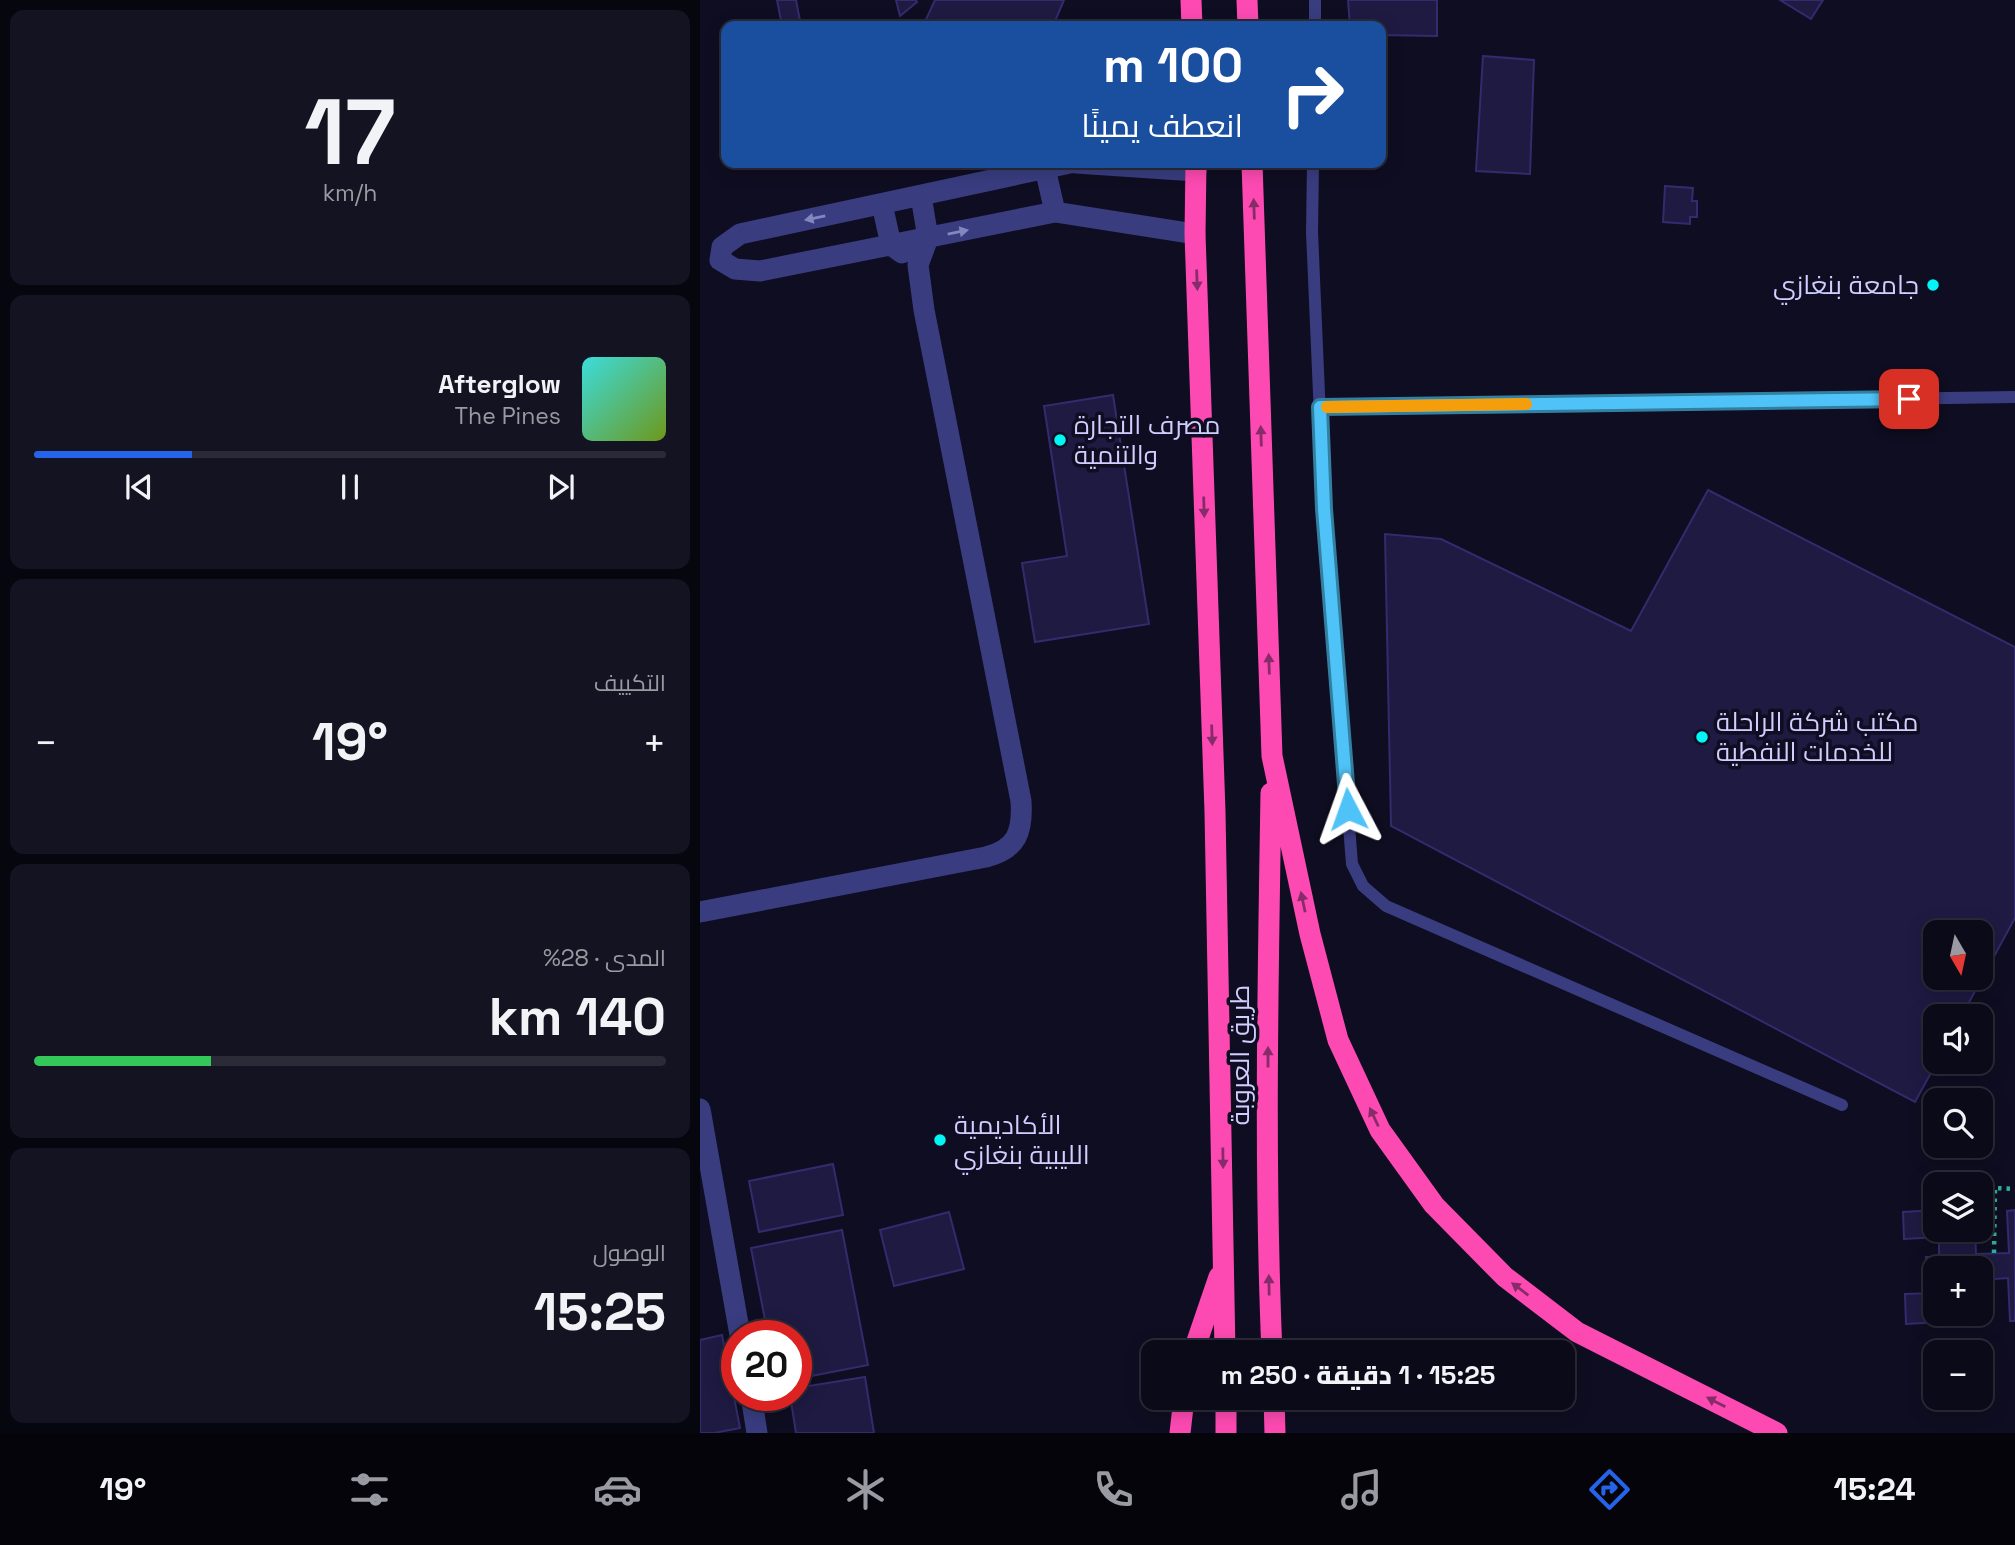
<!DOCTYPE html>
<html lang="ar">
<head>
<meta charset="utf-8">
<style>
  body { margin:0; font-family:"Space Grotesk",Cairo,sans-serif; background:#141322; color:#f1f3f6; direction:rtl; height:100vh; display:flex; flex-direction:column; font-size:26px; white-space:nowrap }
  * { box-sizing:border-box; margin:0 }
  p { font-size:23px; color:#9a9aa2 }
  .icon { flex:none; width:38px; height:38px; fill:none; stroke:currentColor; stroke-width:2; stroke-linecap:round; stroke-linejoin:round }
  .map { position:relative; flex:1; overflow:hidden; direction:ltr }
  .panel { display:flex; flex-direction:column; gap:10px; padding:10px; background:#06060e; width:700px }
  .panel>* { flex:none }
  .banner { position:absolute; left:21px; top:21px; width:665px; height:147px; border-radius:14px; box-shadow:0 4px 18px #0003,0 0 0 2px #2b2b38; direction:rtl; background:#1a4fa0; color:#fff; overflow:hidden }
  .needle { width:46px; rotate:171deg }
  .controls { position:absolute; left:1223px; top:920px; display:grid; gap:14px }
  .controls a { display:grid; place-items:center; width:70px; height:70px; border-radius:14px; background:#0b0a19; box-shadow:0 4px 18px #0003,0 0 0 2px #2b2b38; font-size:35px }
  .speed { position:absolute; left:21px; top:1320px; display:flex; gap:14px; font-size:35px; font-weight:700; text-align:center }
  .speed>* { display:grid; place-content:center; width:91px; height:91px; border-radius:50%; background:#0b0a19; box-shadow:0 4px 18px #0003,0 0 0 2px #2b2b38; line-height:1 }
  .speed .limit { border:10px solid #d22; background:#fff; color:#111 }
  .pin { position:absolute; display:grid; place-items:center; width:60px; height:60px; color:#fff; margin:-30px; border-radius:14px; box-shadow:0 4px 10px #0006 }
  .me { position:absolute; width:77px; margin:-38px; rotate:356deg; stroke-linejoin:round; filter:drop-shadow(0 0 5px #0008) }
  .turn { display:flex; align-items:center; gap:24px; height:147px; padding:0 28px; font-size:32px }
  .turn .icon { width:91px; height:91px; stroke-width:2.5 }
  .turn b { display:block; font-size:49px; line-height:60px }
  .big { font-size:52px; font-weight:800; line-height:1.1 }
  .panel .card { flex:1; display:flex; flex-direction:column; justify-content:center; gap:10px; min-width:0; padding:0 24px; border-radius:14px; background:#141322 }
  .panel .dial { align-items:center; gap:0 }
  .dial b { font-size:91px; line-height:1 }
  .song { display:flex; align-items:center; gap:21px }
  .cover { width:84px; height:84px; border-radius:10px; background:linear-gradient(135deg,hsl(180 70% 55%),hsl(80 70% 35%)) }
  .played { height:7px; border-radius:4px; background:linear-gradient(90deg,#2563eb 25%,#2b2b38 25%) }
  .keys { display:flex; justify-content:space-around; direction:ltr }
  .heat { display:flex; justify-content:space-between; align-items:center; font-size:38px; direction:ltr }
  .charge { height:10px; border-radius:5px; background:linear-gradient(90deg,#34c759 28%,#2b2b38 0) }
  .trip { position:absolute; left:441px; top:1340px; width:434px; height:70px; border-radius:14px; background:#0b0a19; box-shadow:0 4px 18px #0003,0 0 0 2px #2b2b38; font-weight:800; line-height:70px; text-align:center; direction:rtl }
  .menu { display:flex; height:112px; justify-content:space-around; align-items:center; background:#04040a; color:#9a9aa2 }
  .menu .icon { width:49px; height:49px }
  .menu .current { color:#2563eb }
  .menu b { font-size:32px; color:#f1f3f6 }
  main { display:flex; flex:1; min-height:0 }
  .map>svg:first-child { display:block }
  .building { fill:#1e1a42; stroke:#322c6e; stroke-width:2; fill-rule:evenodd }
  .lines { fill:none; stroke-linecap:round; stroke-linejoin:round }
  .path { stroke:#2fb29c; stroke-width:4.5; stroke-dasharray:3.5 5; stroke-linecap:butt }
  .lane { stroke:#393d80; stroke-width:12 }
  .street { stroke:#393d80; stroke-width:21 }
  .highway { stroke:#fd4ab2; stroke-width:21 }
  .oneway { fill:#862c6a }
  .oneway2 { fill:#8486c0 }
  .route-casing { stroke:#337fa1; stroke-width:18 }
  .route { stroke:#4fc3f7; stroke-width:12 }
  .slow { stroke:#f59e0b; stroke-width:12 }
  .poi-dot { fill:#02f6f6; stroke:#0f0d21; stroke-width:2.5 }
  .labels { text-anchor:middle; stroke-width:7; stroke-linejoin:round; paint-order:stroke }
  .poi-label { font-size:26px; fill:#cfceff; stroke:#0f0d21; text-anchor:start }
  .street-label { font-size:26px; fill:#cfceff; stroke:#0f0d21 }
</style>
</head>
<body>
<main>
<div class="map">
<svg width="1315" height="1433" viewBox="0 0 1315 1433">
  <rect width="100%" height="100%" fill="#0f0d21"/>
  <path class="building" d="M77,0H96L101,26H82Z
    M196,0H216L217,2L200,16Z
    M235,0H364L353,26H223Z
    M648,0H737V36L681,35V26H650Z
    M1080,0H1123L1111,19Z
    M783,56L834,60L830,174L776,171Z
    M965,186L993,188L992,201H997V217H990V224L963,222Z
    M413,395L449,624L335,642L322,563L367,556L344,406Z
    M1008,490L1315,647V918L1261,1017H1236L1237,1062L1215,1102L691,826L685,534L741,539L931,631ZM1236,933H1281V978H1236Z
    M133,1164L143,1215L59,1232L49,1181Z
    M1236,1210V1230H1275L1276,1254L1309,1253L1307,1211L1315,1210V1321H1310L1308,1278L1281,1280V1269H1236V1280L1227,1281L1226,1257H1239V1237L1204,1239L1203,1212Z
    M249,1212L264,1269L194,1286L180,1230Z
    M142,1230L168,1365L96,1379V1335H68L51,1248Z
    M1236,1293V1314H1277V1320L1206,1324L1205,1294Z
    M22,1335L40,1428L14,1433H0V1340Z
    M165,1377L174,1433H96L90,1395H96V1388Z"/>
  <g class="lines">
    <path class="path" d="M1294,1253L1295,1188L1315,1189"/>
    <path class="lane" d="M615,26V0
      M613,163L612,232L624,509L652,864L663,886L686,906L1142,1105
      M620,407L1315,397"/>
    <path class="street" d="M370,163L40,234L22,247L20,260L35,269L60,271L355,212L495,234
      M376,163L496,171
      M345,168L355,212
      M182,204L191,245L202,253
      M0,912L286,857C317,849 323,832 321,801L224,310L218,265L228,238L221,196
      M0,1109L40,1335
      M51,1395L57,1433"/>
    <path class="highway" d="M491,0L492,26
      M547,0L548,26
      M496,163L495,234L515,812L525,1353
      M552,163L572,756L610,934L638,1040L680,1130L734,1205L805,1277L877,1332L1077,1433
      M571,793C568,980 564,1167 572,1353
      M493,1353L519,1277
      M526,1398V1433
      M574,1398L575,1433
      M480,1433L484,1398"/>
  </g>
  <defs><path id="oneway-solid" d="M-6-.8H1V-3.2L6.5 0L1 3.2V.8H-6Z" transform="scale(1.75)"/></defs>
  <g class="oneway">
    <use href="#oneway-solid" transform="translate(554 209) rotate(-92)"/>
    <use href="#oneway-solid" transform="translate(497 280) rotate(88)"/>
    <use href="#oneway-solid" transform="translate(561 436) rotate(-92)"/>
    <use href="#oneway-solid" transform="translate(504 507) rotate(88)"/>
    <use href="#oneway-solid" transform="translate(569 664) rotate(-92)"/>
    <use href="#oneway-solid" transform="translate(512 735) rotate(88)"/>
    <use href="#oneway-solid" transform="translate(603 902) rotate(-102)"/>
    <use href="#oneway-solid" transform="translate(568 1057) rotate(-90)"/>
    <use href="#oneway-solid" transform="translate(674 1117) rotate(-115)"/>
    <use href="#oneway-solid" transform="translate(523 1158) rotate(89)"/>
    <use href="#oneway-solid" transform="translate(569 1285) rotate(-91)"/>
    <use href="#oneway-solid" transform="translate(820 1289) rotate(-143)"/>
    <use href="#oneway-solid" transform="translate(1016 1402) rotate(-153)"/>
  </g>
  <g class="oneway2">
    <use href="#oneway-solid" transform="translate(115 218) rotate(168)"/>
    <use href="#oneway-solid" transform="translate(258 232) rotate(-11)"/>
  </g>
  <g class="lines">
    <g class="route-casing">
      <path id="route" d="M648,809L624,509L620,407L1209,399"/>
    </g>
    <use href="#route" class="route"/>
    <path class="slow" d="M627,407L826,404"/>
  </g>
  <g class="poi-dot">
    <circle cx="1233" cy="285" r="7"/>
    <circle cx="360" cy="440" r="7"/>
    <circle cx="1002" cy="737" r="7"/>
    <circle cx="240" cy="1140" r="7"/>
  </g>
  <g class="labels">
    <g class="poi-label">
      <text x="1219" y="294" text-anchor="end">جامعة بنغازي</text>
      <text x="374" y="434">مصرف التجارة<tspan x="374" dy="30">والتنمية</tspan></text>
      <text x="1016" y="731">مكتب شركة الراحلة<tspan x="1016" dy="30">للخدمات النفطية</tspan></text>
      <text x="254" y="1134">الأكاديمية<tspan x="254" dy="30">الليبية بنغازي</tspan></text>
    </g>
    <g class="street-label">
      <text transform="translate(540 1055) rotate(-90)" y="9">طريق العروبة</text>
    </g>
  </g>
</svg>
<div class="controls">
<a><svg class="needle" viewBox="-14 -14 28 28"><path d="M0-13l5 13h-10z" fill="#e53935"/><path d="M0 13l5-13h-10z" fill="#9a9aa2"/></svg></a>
<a><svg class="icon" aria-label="sound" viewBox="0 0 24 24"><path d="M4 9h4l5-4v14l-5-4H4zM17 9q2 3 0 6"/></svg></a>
<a><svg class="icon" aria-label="search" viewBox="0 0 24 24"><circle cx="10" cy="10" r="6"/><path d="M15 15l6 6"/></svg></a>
<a><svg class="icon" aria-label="layers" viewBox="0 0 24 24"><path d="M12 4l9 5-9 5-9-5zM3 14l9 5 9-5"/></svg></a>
<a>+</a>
<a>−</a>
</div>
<div class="speed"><div class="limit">20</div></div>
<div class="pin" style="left:1209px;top:399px;background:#d93025"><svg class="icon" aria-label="arrive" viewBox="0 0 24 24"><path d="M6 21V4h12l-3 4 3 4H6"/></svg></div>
<svg class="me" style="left:648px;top:809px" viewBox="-20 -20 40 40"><path d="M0-17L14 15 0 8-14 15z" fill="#4fc3f7" stroke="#fff" stroke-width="4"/></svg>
<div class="trip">15:25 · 1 دقيقة · 250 m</div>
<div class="banner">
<div class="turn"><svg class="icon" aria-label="right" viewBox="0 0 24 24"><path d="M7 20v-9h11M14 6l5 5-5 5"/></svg><div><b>100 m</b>انعطف يمينًا</div></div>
</div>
</div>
<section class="panel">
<div class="card dial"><b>17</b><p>km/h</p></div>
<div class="card">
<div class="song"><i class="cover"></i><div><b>Afterglow</b><p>The Pines</p></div></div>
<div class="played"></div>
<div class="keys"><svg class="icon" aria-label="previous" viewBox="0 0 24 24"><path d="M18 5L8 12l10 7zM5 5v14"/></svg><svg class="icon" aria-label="pause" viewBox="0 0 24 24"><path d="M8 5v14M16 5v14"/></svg><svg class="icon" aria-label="next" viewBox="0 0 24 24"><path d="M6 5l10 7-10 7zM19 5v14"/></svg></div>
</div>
<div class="card"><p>التكييف</p>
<div class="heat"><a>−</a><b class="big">19°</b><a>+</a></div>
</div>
<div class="card"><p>المدى · 28%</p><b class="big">140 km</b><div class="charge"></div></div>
<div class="card"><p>الوصول</p><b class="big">15:25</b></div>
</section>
</main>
<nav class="menu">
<b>15:24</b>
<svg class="icon current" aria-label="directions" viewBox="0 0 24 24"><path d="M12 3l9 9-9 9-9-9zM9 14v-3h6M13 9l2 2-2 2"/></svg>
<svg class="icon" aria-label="music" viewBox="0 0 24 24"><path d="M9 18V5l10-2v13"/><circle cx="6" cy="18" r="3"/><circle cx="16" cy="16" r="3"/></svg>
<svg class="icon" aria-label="phone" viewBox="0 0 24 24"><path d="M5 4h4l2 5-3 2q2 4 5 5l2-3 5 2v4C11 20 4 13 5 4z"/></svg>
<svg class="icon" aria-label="climate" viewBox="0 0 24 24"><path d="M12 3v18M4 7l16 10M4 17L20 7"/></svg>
<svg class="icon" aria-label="car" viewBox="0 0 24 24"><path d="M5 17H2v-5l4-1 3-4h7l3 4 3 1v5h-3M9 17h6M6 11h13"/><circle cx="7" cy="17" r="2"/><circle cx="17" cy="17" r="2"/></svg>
<svg class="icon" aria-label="filters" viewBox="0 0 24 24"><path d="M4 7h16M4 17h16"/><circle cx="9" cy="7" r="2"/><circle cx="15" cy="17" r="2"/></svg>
<b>19°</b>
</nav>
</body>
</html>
